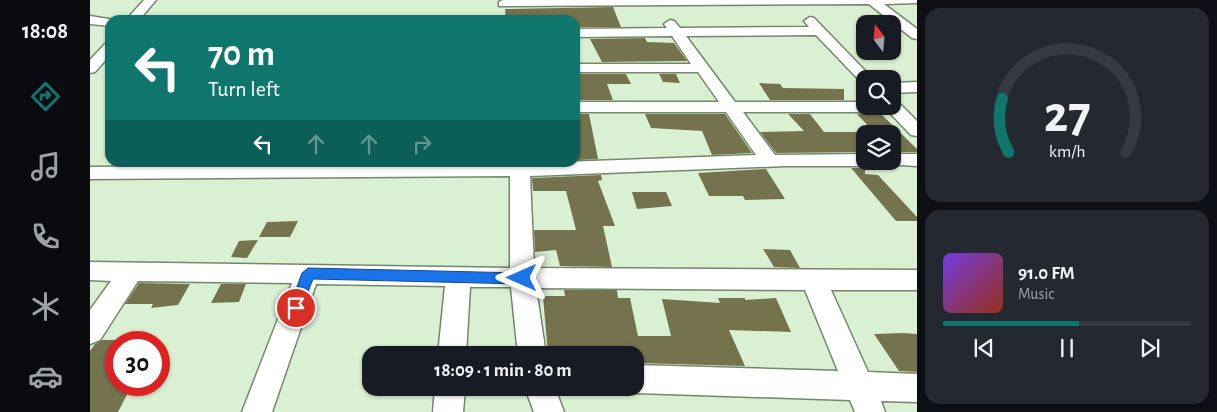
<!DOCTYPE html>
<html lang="en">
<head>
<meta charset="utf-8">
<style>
  body { margin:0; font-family:"Alegreya Sans",sans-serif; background:#242831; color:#f1f3f6; height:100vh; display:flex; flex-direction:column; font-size:19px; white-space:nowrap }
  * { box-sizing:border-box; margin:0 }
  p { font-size:16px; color:#9ea1a6 }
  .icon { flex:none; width:28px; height:28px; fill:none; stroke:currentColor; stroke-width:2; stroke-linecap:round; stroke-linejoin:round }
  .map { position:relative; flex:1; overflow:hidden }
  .sheet { display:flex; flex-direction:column; gap:8px; padding:8px; background:#0d0f14; width:300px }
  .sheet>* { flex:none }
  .top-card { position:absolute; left:15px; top:15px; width:475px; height:152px; border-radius:15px; box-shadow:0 1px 4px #0004; background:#0f766e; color:#fff; overflow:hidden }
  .needle { width:32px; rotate:344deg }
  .tools { position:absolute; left:766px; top:15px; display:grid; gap:10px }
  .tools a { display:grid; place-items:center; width:45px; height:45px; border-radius:10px; background:#171b24; box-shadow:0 1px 4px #0004; font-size:25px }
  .speed { position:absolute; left:15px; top:331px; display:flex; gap:10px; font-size:25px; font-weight:700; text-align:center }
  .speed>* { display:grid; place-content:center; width:65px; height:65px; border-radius:50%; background:#171b24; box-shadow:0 1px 4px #0004; line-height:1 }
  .speed .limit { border:8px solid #d22; background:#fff; color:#111 }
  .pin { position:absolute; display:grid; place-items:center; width:42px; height:42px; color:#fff; margin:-21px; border:2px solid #fff; border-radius:50%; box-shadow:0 1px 5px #0007 }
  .me { position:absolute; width:55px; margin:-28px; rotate:270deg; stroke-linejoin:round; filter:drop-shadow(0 0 4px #0008) }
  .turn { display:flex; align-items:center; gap:18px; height:105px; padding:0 20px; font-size:22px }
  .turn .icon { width:65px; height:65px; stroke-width:2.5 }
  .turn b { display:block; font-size:35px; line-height:42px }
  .lanes { display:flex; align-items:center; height:48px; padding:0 20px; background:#0003; justify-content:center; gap:25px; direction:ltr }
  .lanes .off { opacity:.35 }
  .sheet .card { flex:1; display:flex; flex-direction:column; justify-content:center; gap:8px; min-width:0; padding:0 18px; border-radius:15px; background:#242831 }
  .sheet .dial { align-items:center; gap:0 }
  .dial svg { height:130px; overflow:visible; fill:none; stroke:#363941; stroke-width:7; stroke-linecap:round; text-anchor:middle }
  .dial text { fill:#f1f3f6; stroke:none }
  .song { display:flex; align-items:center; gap:15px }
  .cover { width:60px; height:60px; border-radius:8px; background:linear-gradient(135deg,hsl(260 70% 55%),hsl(10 70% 35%)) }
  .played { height:5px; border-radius:2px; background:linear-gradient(90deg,#0f766e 55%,#363941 55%) }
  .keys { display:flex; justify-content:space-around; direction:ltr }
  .trip { position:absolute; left:272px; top:346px; width:282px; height:50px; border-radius:15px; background:#171b24; box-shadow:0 1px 4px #0004; font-weight:600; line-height:50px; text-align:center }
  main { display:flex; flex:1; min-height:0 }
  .tab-bar { display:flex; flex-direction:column; width:90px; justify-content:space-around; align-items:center; background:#090b0e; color:#9ea1a6 }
  .tab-bar .icon { width:35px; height:35px }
  .tab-bar .current { color:#0f766e }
  .tab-bar b { font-size:22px; color:#f1f3f6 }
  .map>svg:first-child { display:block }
  .building { fill:#75734d }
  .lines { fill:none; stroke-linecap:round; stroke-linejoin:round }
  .minor-casing { stroke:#74876d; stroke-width:3 }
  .minor { fill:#fff; fill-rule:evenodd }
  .route { fill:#1a73e8; stroke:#114b97 }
</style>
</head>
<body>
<main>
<nav class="tab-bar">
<b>18:08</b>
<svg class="icon current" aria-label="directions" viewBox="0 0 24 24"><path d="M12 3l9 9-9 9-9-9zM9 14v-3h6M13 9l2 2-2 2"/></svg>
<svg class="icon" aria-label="music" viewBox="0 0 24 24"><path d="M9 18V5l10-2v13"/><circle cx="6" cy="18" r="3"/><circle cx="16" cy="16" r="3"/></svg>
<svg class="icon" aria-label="phone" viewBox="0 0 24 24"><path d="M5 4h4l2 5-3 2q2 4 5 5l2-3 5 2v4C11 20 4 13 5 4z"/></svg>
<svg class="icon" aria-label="climate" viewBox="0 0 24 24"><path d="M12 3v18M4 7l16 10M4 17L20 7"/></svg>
<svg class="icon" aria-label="car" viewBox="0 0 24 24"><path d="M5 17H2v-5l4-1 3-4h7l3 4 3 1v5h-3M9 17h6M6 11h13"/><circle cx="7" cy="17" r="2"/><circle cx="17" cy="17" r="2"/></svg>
</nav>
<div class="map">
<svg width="827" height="412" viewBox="0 0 827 412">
  <rect width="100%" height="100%" fill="#daf0d3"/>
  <path class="building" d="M523,7L531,27H485V20H416L415,9Z
    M555,38L557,42L584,43L597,61L512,62L500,39Z
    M485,74H536L541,84H517L523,100H485Z
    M569,74H586L590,83L573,82Z
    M669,83L690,84L693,88L754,89V100H680Z
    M485,114H499L508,159L488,160Z
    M555,114H635L662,153L622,155L612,131L561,128Z
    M698,114H720L734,132H775V152L686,153L670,132L714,131Z
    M767,114H791L827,149V152H802V134H786Z
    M761,168H775V174L788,175L827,217V221H806Z
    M676,169L695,199L655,200L653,196H619L608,173Z
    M511,175L512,180L508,181L525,226H513L522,267L470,266L466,250L445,252L444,230H486L476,191H443L442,178Z
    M542,192H576L582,206L547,209Z
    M208,221L200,237H169L177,222Z
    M168,240L157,258L141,257L149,241Z
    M673,249L700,250L710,268L684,267Z
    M49,283L100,284L88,305L61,308L63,304H35Z
    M131,284H156L149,302L121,303Z
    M474,290H527L528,298H540L548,336H581L572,299L630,303L628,298H655V300L686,298L701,332L639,330L655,366L546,363V355H458L453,296H475Z
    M814,333L827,334V372L809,371L784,334Z
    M12,340H26V385H42L28,412H0V351L5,344Z"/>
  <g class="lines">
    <g class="minor-casing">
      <path id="minor" d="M54,0H66L49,20H36Z
        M413,0H827V3L794,4L827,29V39L822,38L779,4L409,6V2Z
        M0,16L25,20H20V26L0,24Z
        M720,17L724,18L783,79H775V83L771,82L726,35L596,36L645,102H775V106H802V101L808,102L827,121V136L821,135L799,112H653L685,155L775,154V161H784L775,166H696L440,176L444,268L827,270V290H741L778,372L827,374V402L791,401L795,412H765L760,400L546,393L536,389L546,388V365L748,371L715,290L446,288L456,355H428L421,287H380L376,355H348L355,286L226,284L182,412H152L202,283L48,281L10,340L0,344V310L21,281L0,280V262L420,268V176L0,179V167L420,164L666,155L636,112H485V102H629L608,72H485V64H601L582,36L485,37V29L577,28L574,24L580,20L584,21L590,28L719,27L714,21Z
        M20,43V55L5,72L0,73V60L15,44Z
        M827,82V92L802,93V83Z
        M802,154H827V166L795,164L793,161H802Z
        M345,388H375L373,412H343Z
        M435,388H465L474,412H444Z"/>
    </g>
    <use href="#minor" class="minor"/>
  </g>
  <path class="route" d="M218,268L432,273L438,278L432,284L223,279L210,312H201L199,308L212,273Z"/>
</svg>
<div class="tools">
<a><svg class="needle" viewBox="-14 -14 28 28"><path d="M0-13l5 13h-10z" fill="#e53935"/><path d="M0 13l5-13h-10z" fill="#9ea1a6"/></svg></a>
<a><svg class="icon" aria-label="search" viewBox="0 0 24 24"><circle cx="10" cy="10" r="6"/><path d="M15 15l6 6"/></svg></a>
<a><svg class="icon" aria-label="layers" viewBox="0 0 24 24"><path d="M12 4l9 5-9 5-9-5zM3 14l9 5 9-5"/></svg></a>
</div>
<div class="speed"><div class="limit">30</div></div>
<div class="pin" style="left:206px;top:308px;background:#d93025"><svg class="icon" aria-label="arrive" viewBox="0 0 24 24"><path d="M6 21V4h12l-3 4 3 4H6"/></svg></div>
<svg class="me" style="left:432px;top:278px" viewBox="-20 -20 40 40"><path d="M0-17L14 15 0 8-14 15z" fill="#1a73e8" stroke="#fff" stroke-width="4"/></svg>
<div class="trip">18:09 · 1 min · 80 m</div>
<div class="top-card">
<div class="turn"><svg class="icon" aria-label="left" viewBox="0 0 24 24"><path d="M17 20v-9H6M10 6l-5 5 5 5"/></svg><div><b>70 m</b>Turn left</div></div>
<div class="lanes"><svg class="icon" aria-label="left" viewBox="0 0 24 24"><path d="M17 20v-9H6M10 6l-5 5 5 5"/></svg><svg class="icon off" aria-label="ahead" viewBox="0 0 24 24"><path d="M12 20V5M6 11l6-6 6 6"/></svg><svg class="icon off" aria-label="ahead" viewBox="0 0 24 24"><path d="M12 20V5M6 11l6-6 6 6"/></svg><svg class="icon off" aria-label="right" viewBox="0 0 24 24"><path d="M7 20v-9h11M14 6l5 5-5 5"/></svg></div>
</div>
</div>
<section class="sheet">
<div class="card dial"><svg viewBox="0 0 100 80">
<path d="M14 69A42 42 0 1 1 86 69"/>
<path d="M14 69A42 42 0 0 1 10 36" stroke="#0f766e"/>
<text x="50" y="56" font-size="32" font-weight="700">27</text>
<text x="50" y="72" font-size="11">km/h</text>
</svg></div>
<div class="card">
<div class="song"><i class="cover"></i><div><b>91.0 FM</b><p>Music</p></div></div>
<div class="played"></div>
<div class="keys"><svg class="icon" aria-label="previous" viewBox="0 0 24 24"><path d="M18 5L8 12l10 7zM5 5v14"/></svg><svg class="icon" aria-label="pause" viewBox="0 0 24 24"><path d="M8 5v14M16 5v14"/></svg><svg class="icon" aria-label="next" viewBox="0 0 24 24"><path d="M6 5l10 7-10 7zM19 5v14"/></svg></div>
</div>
</section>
</main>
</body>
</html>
